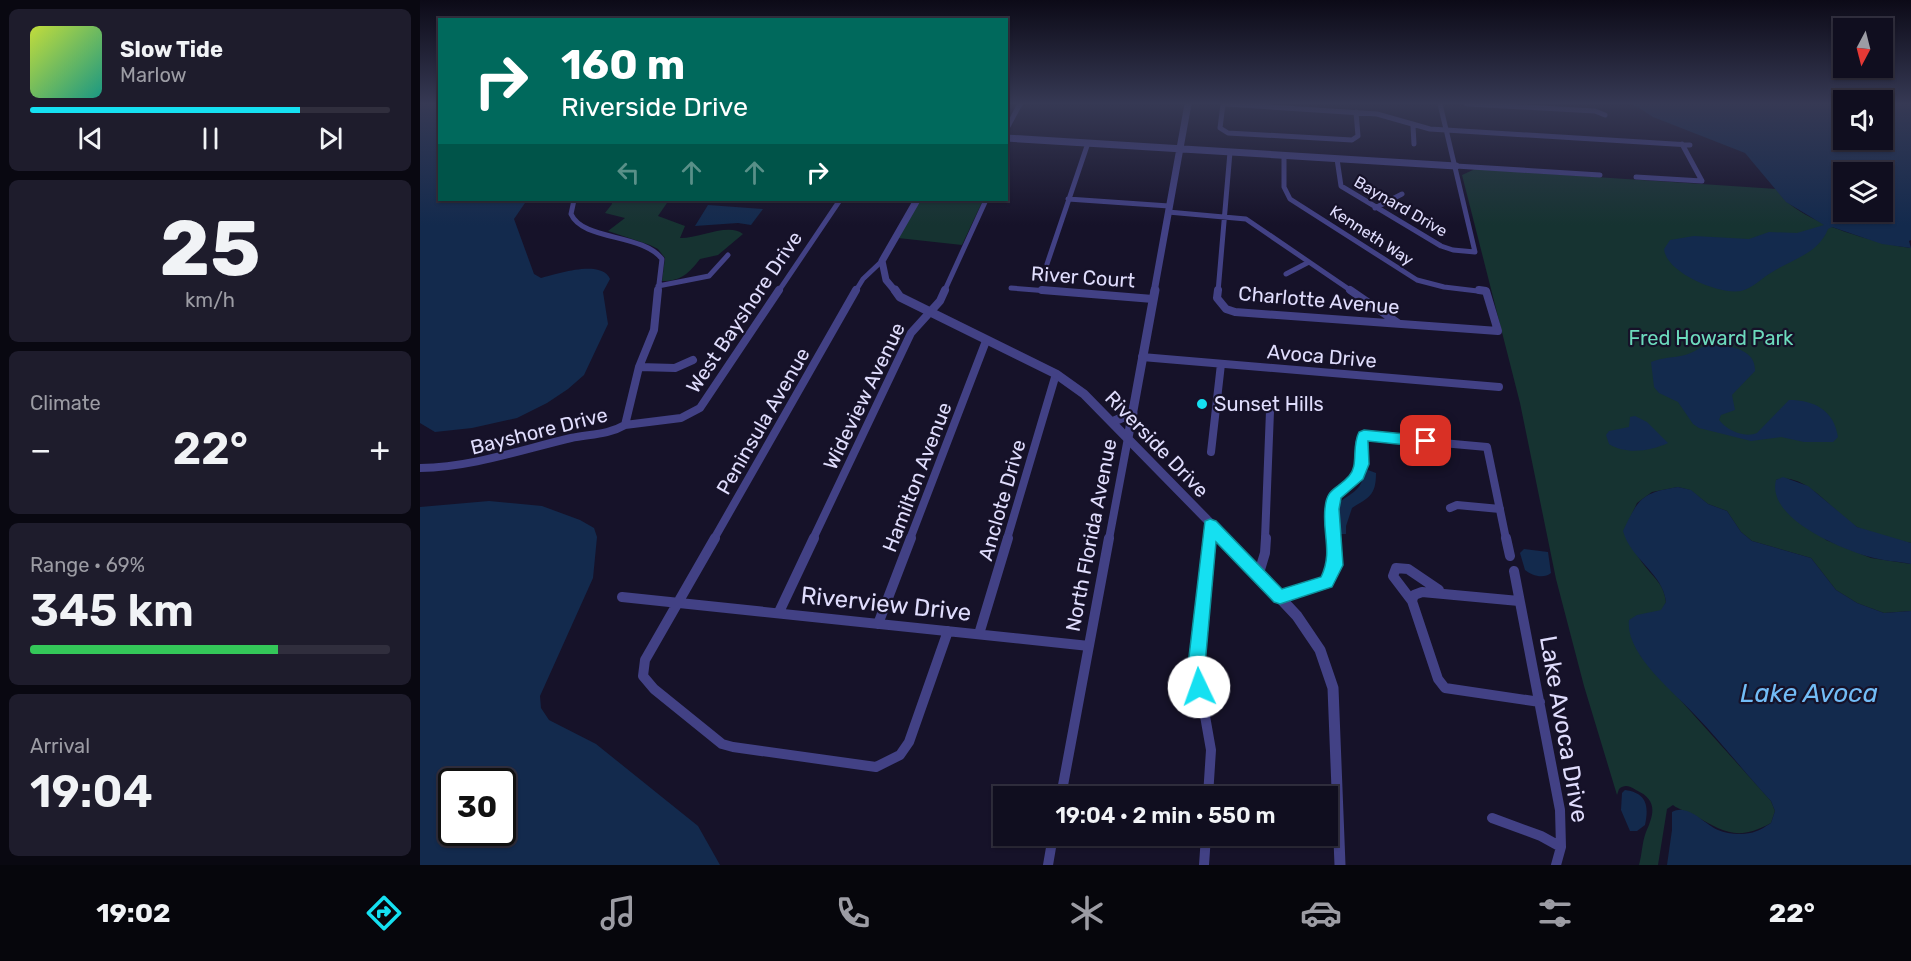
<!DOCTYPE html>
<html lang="en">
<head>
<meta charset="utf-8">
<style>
  body { margin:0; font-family:Rubik,sans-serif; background:#1e1c2c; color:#f1f3f6; height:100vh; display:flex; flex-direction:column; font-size:22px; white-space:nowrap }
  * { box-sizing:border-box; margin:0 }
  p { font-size:20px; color:#9c9ca4 }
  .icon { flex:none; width:33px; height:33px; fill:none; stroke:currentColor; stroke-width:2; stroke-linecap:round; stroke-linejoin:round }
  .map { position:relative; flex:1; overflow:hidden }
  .side { display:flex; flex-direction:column; gap:9px; padding:9px; background:#090811; width:420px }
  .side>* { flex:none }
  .hud { position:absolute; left:18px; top:18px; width:570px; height:183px; border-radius:0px; box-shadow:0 2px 4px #0004,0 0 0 2px #302e3d; background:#00695c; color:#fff; overflow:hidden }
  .needle { width:39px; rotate:187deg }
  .buttons { position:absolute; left:1413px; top:18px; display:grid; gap:12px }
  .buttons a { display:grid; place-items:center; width:60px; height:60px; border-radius:0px; background:#100e1f; box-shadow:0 2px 4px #0004,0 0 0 2px #302e3d; font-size:30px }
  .speed { position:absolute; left:18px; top:768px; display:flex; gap:12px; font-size:30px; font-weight:700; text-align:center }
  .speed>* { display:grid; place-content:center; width:78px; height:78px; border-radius:50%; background:#100e1f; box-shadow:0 2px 4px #0004,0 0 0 2px #302e3d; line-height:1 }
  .speed .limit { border:3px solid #111; border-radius:9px; background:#fff; color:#111 }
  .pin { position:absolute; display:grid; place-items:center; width:51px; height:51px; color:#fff; margin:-26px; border-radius:12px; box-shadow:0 3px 9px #0006 }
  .me { position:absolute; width:66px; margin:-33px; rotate:357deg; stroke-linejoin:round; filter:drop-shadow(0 0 4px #0008) }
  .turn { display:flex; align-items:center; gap:21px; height:126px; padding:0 24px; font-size:27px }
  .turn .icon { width:78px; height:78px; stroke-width:2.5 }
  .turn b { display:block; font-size:42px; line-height:51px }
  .lanes { display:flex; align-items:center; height:57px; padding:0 24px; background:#0003; justify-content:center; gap:30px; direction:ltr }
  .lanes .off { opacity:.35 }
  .big { font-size:45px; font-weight:600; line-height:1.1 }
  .side .widget { flex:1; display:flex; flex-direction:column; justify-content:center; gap:9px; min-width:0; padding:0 21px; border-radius:9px; background:#1e1c2c }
  .side .dial { align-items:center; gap:0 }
  .dial b { font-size:78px; line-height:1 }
  .song { display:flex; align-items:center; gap:18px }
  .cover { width:72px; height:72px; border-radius:9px; background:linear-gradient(135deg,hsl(70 70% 55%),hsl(170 70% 35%)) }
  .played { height:6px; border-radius:3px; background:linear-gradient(90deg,#15e0f1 75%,#302e3d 75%) }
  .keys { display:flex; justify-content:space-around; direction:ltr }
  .heat { display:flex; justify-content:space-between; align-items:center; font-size:33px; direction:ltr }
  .charge { height:9px; border-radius:4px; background:linear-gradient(90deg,#34c759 69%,#302e3d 0) }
  .trip { position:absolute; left:573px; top:786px; width:345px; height:60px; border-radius:0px; background:#100e1f; box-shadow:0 2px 4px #0004,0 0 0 2px #302e3d; font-weight:600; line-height:60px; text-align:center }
  .tabs { display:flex; height:96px; justify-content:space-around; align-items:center; background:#06060c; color:#9c9ca4 }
  .tabs .icon { width:42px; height:42px }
  .tabs .active { color:#15e0f1 }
  .tabs b { font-size:27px; color:#f1f3f6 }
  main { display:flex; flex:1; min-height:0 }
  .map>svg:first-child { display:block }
  .green { fill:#163331 }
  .water { fill:#132a4d; fill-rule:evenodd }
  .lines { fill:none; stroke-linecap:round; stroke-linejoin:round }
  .minor-far2 { stroke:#424185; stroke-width:5 }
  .minor-far1 { stroke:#424185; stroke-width:8 }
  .minor { stroke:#424185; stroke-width:10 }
  .tertiary-far2 { stroke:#424185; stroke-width:7 }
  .tertiary-far1 { stroke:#424185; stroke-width:9 }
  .tertiary { stroke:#424185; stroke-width:11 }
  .route { fill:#15e0f1; stroke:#0e929d; stroke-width:1.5 }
  .poi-dot { fill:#15e0f1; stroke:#161229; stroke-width:2 }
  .labels { text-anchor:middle; stroke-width:4.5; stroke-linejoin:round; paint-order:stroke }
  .far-street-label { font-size:16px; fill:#e0ddfd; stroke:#161229 }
  .street-label { font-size:20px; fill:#e0ddfd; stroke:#161229 }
  .park-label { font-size:20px; fill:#6cdabc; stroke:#161229 }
  .poi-label { font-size:20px; fill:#e0ddfd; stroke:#161229; text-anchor:start }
  .near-street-label { font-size:24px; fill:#e0ddfd; stroke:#161229 }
  .near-water-label { font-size:26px; font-style:italic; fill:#72bcf6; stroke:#161229 }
</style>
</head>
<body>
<main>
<section class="side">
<div class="widget">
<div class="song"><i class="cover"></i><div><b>Slow Tide</b><p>Marlow</p></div></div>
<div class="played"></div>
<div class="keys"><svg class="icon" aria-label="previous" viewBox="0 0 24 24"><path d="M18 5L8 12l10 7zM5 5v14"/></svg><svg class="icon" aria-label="pause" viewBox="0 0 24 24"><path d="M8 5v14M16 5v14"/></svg><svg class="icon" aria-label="next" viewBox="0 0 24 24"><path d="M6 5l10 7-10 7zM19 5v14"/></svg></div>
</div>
<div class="widget dial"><b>25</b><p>km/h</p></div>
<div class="widget"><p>Climate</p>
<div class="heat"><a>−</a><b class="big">22°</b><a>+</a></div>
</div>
<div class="widget"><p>Range · 69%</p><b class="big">345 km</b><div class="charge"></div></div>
<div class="widget"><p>Arrival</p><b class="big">19:04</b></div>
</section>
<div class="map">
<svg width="1491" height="865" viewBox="0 0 1491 865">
  <rect width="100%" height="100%" fill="#161229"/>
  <path class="green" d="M1055,169L1357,189C1371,220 1458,244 1491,248V543C1473,539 1453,536 1437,527C1415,514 1384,470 1356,480L1406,540L1451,558L1491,564V611L1464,613L1437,603L1416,590L1391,558L1332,541L1321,532L1307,511L1288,504L1270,490L1258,487L1232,492L1217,503L1204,531C1210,542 1216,555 1224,565C1234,578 1244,584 1246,602L1220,655L1351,801L1355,811L1351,823C1318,841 1305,833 1274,815C1267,811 1259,810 1253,805L1247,809L1238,865H1219C1222,855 1222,842 1226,832C1234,814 1238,800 1216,790C1209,786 1205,784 1199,789L1197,795L1164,686L1136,579L1100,403L1042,175Z
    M191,200H249L238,216L265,226L260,238C277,239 309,222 323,234L298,255L280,259C269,273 262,281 242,281L245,258L238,249L230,245L188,231L205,218L185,213L192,204Z
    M499,200H563L542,245L478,238Z"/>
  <path class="water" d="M2,104H19L20,200H107L94,219L114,274L121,278C137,274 181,259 190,279L183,292L188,324L164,375L148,389L127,403L97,418L52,428L15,432L0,423V105Z
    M1213,104H1423L1424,140H1462L1463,104H1491V240L1489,241L1491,248L1462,244L1412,227L1408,229C1398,255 1369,260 1349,274C1340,280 1332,288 1321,291C1300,295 1246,273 1244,249L1250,240L1274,236L1329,239L1349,232L1377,233L1404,225L1366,202L1325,153L1233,117ZM1462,172V212H1424V172Z
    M288,205L343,209L331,225L318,223L275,226Z
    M1288,345C1305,345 1336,347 1335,371L1312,395L1315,410L1301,415L1299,420C1308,431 1324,438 1337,433L1369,400C1394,400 1414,410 1418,437L1413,442H1384L1361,437L1331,441L1279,428L1273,424L1258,402L1239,393L1234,387L1231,362C1243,357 1253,358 1265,355C1271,354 1280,347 1288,345Z
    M1215,416L1227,422L1248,443C1231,451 1206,455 1189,444L1186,435L1189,431L1209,427L1210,417Z
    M948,470L956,473C956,496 949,497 932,508L926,526V534H917V504C929,494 944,490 943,472Z
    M1363,477L1388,486L1437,527L1491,543V564C1477,561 1463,561 1450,557C1421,549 1346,518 1356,480Z
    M1258,487L1271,490L1288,504L1307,511L1321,532L1332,541L1391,558L1416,590L1437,603L1464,613L1491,611V865H1247L1252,830V812C1268,803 1284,824 1298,830C1307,834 1320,835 1330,833C1337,832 1345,827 1351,823L1355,811L1351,801C1325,773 1301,742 1275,715C1253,691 1205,654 1209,620L1217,615L1241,610L1246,602C1243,573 1211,560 1203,531C1219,498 1221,493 1258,487Z
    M69,501L122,506L160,520L174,528L177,537L173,578L120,696L121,708L129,720L176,744L278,826L300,865H0V507ZM32,782H82V832H32Z
    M1104,549L1128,552L1131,573C1124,579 1112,576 1105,570L1100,553Z
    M1205,790C1227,793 1229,806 1225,825L1217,831H1210L1201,810L1202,793Z"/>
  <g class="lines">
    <path class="minor-far2" d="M803,104L800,128L808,133L932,140L938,136L936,112
      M805,104L957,114L1010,129L1270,145
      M1047,104L1175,111L1185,115
      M993,126L994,144
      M586,130L600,104
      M864,156V187L870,199L997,280L1024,287L1066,292
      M917,159L921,186L1021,246L1033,250L1055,252L1020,104
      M1036,166L1180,175
      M1216,177L1282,181L1262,144
      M648,199L749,206
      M154,200L151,214C163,241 222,233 242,259L238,292
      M955,208L982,194
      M748,212L826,219L933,292
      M627,264L668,143
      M866,274L889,262
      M238,286L289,276L308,255
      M591,288L641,292
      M358,292L420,200
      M435,292L443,279L462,261
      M524,292L566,200
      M798,292L810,152"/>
    <path class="minor-far1" d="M622,290L733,299
      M798,290L797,298L806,309L815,312L1078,331L1066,291L1059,290
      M930,290L978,323
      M722,357L1079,387
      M219,367L255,368L273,360
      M205,425L261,418L280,408L359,290
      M791,452L801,364
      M0,468C53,467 100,450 151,438C169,434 188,435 205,425L219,367L234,330L238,290
      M1030,508L1037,505L1080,509
      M294,539L436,290
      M393,539L491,333L520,301L525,290
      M490,539L566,341
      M587,539L636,374
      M689,539L708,438
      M789,539L790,525
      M845,539L850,411
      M914,539L912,509L915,495L932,481L939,472L944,436L1067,447L1086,539"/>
    <path class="minor" d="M295,538L225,660L223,676L234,689L302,744L313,747L456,767L480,755L489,742L528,631
      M1086,538L1090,556
      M1094,571L1140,810L1141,847L1136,865
      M839,573L845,553L846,538
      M202,597L669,646
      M860,597L906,583L915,565L914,538
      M992,601L973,576L976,568L988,569L1019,590
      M1099,601L1002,592L994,595L992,601L1018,679L1025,688L1120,702
      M359,612L394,538
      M458,624L491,538
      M559,634L588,538
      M641,796L689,538
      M788,796L791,750L776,665L789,538
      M1072,818L1121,836L1141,847
      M628,865L633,836
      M784,865L786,836"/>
    <path class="tertiary-far2" d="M586,138L1036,166
      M476,292L466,280L462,261L497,200
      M734,292L768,104"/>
    <path class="tertiary-far1" d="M475,290L480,297L636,374L664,394L806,539
      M692,422L713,413
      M708,438L735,290"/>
    <path class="tertiary" d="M804,538L877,616L900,650L913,688L920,865"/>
  </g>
  <linearGradient id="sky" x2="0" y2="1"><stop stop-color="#0c0a17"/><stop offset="0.46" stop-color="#363954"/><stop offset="1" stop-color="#363954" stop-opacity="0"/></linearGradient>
  <rect width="1491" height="225" fill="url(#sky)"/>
  <path class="route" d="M944,430L1006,436L1012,441L1006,447L948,441L949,464L943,479L921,498L919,509L923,565L912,587L860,604L854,602L796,542L785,665L787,687L785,692L779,695L772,692L768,665L785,521L790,519L796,521L862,589L901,577C913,553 902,533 905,508C907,487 917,490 929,476C939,465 931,448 939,432Z"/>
  <circle class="poi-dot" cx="782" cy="404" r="6"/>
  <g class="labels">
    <g class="far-street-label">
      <text transform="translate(981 206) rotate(30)" y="6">Baynard Drive</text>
      <text transform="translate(952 235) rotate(33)" y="6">Kenneth Way</text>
    </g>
    <g class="street-label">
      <text transform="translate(663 277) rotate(4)" y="7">River Court</text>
      <text transform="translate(899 300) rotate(5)" y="7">Charlotte Avenue</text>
      <text transform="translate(324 312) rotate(-56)" y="7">West Bayshore Drive</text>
      <text transform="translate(902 356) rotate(5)" y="7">Avoca Drive</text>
      <text transform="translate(444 396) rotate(-64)" y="7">Wideview Avenue</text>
      <text transform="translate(343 421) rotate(-60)" y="7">Peninsula Avenue</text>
      <text transform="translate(119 431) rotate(-14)" y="7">Bayshore Drive</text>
      <text transform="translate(737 444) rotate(46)" y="7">Riverside Drive</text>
      <text transform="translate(497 477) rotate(-69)" y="7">Hamilton Avenue</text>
      <text transform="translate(582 500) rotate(-74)" y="7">Anclote Drive</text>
      <text transform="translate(671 535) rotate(-79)" y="7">North Florida Avenue</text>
    </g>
    <g class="park-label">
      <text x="1291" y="345">Fred Howard Park</text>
    </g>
    <g class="poi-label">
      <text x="794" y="411">Sunset Hills</text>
    </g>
    <g class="near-street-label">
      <text transform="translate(466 604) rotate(6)" y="8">Riverview Drive</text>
      <text transform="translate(1144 729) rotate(80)" y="8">Lake Avoca Drive</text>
    </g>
    <g class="near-water-label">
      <text x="1389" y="702">Lake Avoca</text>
    </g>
  </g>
</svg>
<div class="buttons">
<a><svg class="needle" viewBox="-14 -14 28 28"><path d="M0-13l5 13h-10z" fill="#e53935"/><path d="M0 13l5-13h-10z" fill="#9c9ca4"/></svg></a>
<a><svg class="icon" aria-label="sound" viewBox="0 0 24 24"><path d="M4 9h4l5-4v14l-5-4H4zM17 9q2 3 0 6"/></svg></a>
<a><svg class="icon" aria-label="layers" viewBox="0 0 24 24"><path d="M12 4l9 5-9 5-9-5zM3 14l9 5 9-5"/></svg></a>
</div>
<div class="speed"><div class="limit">30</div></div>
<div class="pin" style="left:1006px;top:441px;background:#d93025"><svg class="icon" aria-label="arrive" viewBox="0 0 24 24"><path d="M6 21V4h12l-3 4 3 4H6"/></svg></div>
<svg class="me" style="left:779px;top:687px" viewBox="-20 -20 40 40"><circle r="19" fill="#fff"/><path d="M0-13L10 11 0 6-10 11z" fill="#15e0f1"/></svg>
<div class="trip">19:04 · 2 min · 550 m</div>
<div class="hud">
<div class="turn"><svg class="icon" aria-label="right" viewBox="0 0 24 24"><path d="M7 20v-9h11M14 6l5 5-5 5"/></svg><div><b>160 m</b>Riverside Drive</div></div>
<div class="lanes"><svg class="icon off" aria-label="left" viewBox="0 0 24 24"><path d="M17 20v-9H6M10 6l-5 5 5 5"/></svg><svg class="icon off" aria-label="ahead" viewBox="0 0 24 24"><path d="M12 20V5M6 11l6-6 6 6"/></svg><svg class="icon off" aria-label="ahead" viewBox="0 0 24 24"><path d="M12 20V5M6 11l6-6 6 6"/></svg><svg class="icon" aria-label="right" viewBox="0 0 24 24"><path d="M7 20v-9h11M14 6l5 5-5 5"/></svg></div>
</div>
</div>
</main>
<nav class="tabs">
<b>19:02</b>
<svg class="icon active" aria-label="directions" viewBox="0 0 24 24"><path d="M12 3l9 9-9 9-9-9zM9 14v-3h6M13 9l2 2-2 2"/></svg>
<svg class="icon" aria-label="music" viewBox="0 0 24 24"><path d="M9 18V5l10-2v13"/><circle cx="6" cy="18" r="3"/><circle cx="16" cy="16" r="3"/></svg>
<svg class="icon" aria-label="phone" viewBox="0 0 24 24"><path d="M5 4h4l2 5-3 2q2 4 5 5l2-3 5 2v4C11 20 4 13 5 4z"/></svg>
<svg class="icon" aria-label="climate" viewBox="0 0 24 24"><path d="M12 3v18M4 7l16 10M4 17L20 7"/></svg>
<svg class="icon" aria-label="car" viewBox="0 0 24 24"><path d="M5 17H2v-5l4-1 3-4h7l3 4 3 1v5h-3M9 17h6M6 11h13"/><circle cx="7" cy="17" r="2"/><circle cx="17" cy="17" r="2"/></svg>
<svg class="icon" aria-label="filters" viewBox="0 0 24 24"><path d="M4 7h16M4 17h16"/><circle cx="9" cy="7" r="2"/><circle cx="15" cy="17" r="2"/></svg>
<b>22°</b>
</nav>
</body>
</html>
